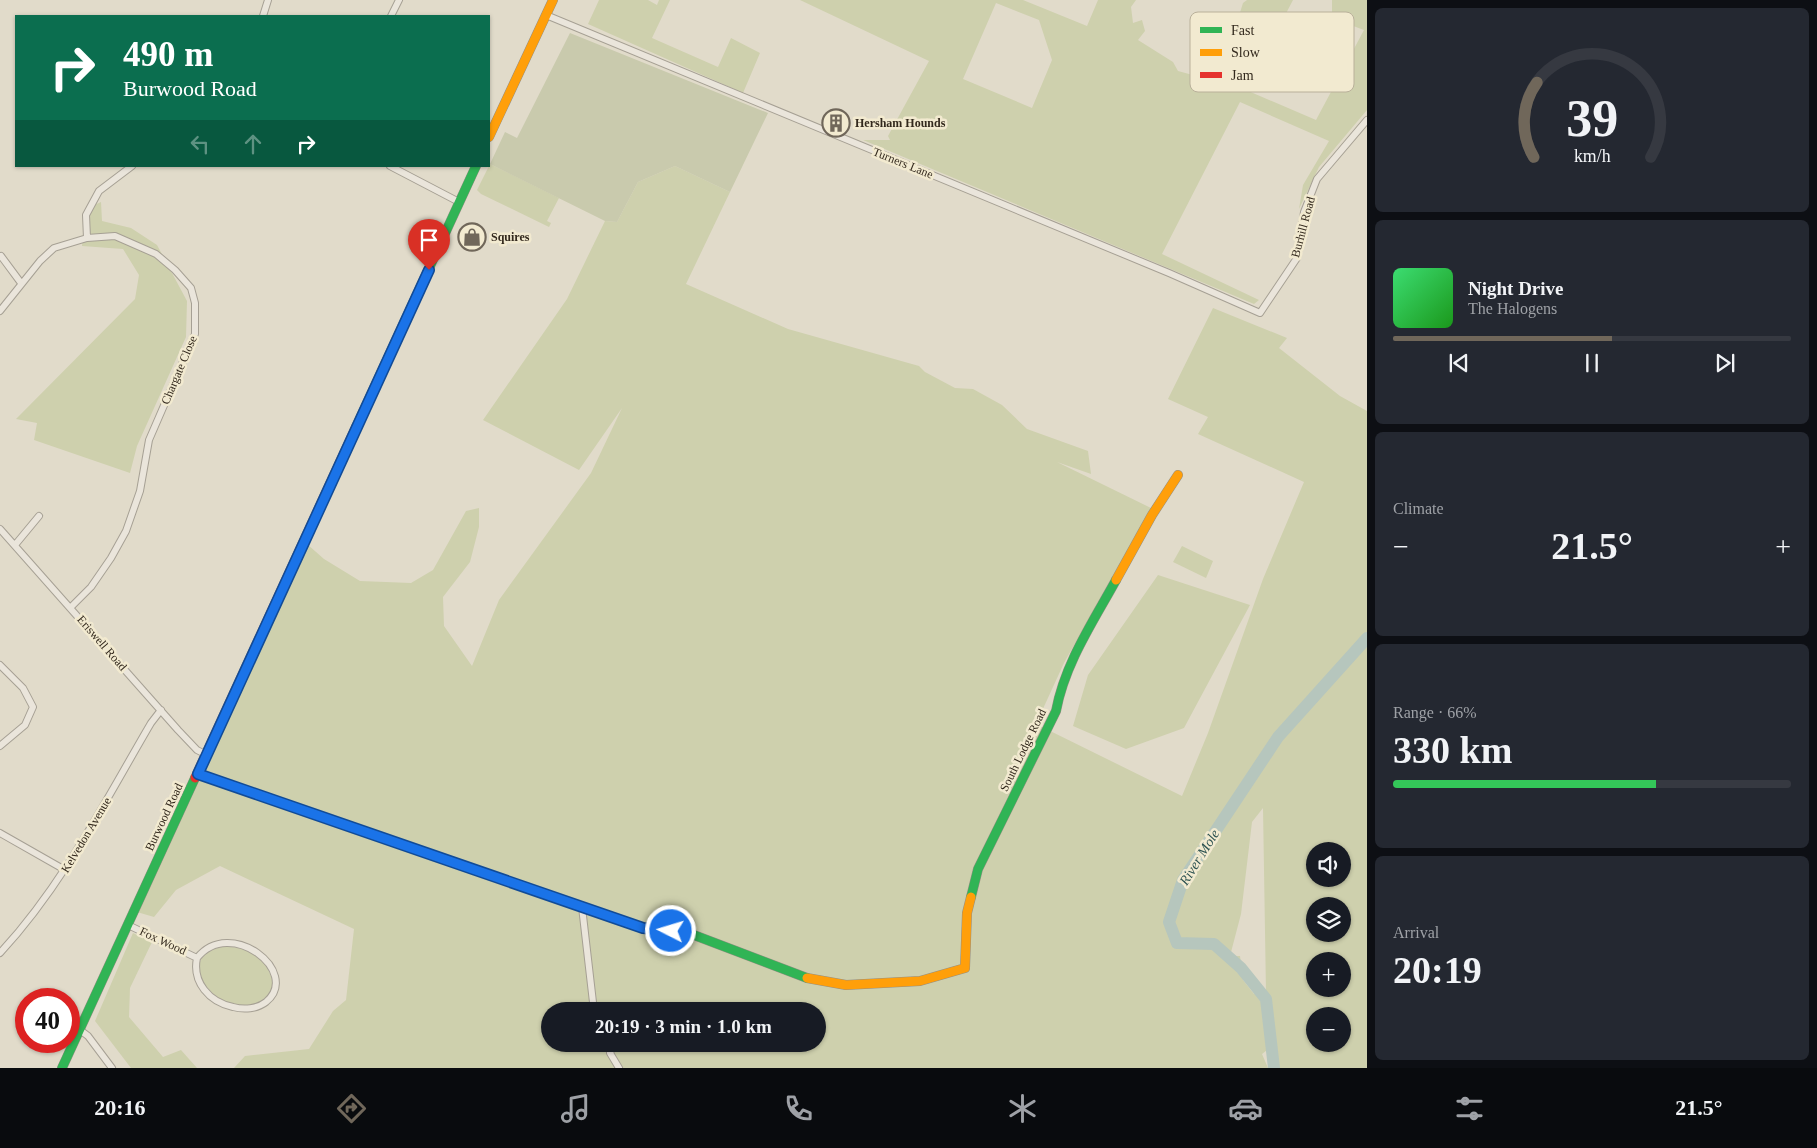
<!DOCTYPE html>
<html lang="en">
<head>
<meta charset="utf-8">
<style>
  body { margin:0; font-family:"Times New Roman",serif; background:#242831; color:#f1f3f6; height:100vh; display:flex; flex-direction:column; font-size:19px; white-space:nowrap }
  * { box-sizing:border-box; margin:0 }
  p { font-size:16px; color:#9ea1a6 }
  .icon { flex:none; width:28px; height:28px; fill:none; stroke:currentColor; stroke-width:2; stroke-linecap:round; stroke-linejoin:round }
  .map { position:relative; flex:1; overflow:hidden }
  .panel { display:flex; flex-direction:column; gap:8px; padding:8px; background:#0d0f14; width:450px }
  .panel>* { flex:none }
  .banner { position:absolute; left:15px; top:15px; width:475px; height:152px; border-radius:0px; box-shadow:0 1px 4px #0004; background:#0b6e4f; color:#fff; overflow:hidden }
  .fabs { position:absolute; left:1306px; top:842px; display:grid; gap:10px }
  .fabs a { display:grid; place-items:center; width:45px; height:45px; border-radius:50%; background:#171b24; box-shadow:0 1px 4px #0004; font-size:25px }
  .speed { position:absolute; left:15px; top:988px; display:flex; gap:10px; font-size:25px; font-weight:700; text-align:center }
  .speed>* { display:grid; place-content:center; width:65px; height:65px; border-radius:50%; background:#171b24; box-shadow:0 1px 4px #0004; line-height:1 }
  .speed .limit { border:8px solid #d22; background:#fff; color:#111 }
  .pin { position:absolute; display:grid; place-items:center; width:42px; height:42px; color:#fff; margin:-51px -21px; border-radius:50% 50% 50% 0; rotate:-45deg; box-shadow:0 0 5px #0007 }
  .pin .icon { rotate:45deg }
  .me { position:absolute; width:55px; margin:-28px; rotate:275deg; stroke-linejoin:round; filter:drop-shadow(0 0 4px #0008) }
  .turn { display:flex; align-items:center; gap:18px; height:105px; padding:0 25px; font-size:22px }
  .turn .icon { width:65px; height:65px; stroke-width:2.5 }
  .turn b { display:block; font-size:35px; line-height:42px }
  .lanes { display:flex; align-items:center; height:48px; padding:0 25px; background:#0003; justify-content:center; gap:25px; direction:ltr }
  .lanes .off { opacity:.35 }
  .big { font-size:38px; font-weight:800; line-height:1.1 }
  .panel .card { flex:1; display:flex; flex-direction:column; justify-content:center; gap:8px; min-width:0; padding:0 18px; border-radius:8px; background:#242831 }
  .panel .dial { align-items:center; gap:0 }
  .dial svg { height:130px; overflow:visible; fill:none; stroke:#363941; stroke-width:7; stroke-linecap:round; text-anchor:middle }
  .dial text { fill:#f1f3f6; stroke:none }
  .song { display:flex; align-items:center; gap:15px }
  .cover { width:60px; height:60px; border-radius:8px; background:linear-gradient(135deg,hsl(140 70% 55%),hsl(120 70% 35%)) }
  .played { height:5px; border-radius:2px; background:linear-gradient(90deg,#70675a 55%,#363941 55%) }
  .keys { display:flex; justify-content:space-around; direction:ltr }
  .heat { display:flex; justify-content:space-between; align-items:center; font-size:28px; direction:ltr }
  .charge { height:8px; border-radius:4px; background:linear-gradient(90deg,#34c759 66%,#363941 0) }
  .trip { position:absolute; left:541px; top:1002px; width:285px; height:50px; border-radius:25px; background:#171b24; box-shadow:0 1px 4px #0004; font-weight:800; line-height:50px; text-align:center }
  .tabs { display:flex; height:80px; justify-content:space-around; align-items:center; background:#090b0e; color:#9ea1a6 }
  .tabs .icon { width:35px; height:35px }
  .tabs .selected { color:#70675a }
  .tabs b { font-size:22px; color:#f1f3f6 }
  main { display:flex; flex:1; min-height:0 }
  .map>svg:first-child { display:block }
  .green { fill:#ced0ad; fill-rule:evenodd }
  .cemetery { fill:#c9caad }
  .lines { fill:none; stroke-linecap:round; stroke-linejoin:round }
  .river { stroke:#b6c6bd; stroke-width:12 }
  .street-casing { stroke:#a6a094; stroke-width:8 }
  .fast-casing { stroke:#958f84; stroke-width:10 }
  .slow-casing { stroke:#958f84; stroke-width:10 }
  .jam-casing { stroke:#958f84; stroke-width:10 }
  .street { stroke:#eae5db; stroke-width:6 }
  .fast { stroke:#30b455; stroke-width:9 }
  .slow { stroke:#ff9f0a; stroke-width:9 }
  .jam { stroke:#e5322d; stroke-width:9 }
  .route-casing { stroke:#114b97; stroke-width:12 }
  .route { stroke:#1a73e8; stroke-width:9 }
  .labels { text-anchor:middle; stroke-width:5; stroke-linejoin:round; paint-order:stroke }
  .poi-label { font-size:12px; font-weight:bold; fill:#33291d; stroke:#f2ead0; text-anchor:start }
  .street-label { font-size:12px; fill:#33291d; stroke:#f2ead0 }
  .water-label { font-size:14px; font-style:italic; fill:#2d5251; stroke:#f2ead0 }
  .key { fill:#f2ead0; stroke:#b9b09a; stroke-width:1 }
  .key-label { font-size:14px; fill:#33291d }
</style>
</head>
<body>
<main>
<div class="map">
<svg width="1367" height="1068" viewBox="0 0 1367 1068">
  <rect width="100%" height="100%" fill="#e1dbca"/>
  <path class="green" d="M599,0H648L657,5L659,0H670L652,38L718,67L731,38L760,53L743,93L588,24Z
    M800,0H1023L1087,26L1098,0H1136L1131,7L1133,23L1142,20L1145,31L1138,40L1173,62L1178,71L1233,86L1255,48L1233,35L1243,3L1247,0H1293L1246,90L1316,120L1364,30L1332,18V0H1367V110L1319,167L1299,209L1303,185L1329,141L1240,102L1162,254L1259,300L1254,304L863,140H890L888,136L929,61ZM996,3L1039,20L1052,60L1032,108L963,79Z
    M490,164L559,198L547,221L551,223L549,227L481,194L477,190Z
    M675,166L730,192L686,284L788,329L919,366L925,372L955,388L973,389L1002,405L1027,429L1088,451L1091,474L1057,462L1151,508L1064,663L1036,724L1182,796L1208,733L1263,579L1304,482L1198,434L1208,417L1168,399L1213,308L1287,338L1279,348L1340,396L1367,411V1068H1274L1271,1047L1262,1054L1268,1068H234L245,1056L309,1049L333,1011L346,1000L354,929L220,866L176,890L154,917L137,912L307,544L324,559L360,581L411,583L433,570L466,511L479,508V527L470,562L443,597L444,626L472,666L499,600L591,473L622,408L579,470L483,420L567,299L605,221L617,222L638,182ZM1263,808L1266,993L1254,994L1243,980L1240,956H1230L1241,914L1252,822ZM1315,851H1342V879H1315ZM1315,906H1342V934H1315ZM1315,961H1342V989H1315ZM550,1011H818V1044H550ZM1315,1016H1342V1044H1315Z
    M101,202L102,221L131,228L157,245L187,301L186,337L137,446L130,473L34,440L37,423L16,419L135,299L139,275L123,249L82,246L85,209Z
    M1182,546L1213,561L1206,578L1173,562Z
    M1158,575L1250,605L1184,728L1126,749L1073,726L1088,675Z
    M133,933L152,942L130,988L129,1017L163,1057L181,1050L197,1068H131L95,1021Z
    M221,947C247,945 272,960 273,988C270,992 267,998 263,1001C231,1027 164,962 221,947Z"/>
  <path class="cemetery" d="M570,33L768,113L730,192L675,166L638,182L617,222L605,221L490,164L505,132L517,138Z"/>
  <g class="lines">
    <path class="river" d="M1274,1068L1266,999L1241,968L1214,944L1177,943L1169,922L1183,880L1278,737L1367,638"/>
    <g class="street-casing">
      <path id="street" d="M546,15L1169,273L1260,313L1297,258L1304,212L1317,179L1367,120
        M263,16L268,0
        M391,16L399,0
        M390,166L459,202
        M87,238L86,215L99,191L132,166
        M1,256L21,283
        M0,311L40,261L54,248L87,238L115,236L156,254L175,270L191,288L195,303V334L149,440L140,491L126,531L111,558L91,587L71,607
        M0,529L178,730L197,750L207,755
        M15,545L39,516
        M0,665L23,688L33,707L25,725L0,746
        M0,833L65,870
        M582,907L594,1011
        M128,925L197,958C230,916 302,972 266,1002C257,1009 244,1010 233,1007C209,1002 192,982 197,958
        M0,953C63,885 104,803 151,723L161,710
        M80,1030L88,1036L112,1068
        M614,1044L610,1053L619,1068"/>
    </g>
    <g class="fast-casing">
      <path id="fast" d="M356,427L476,166
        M971,897L978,869L1056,711C1065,663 1093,622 1116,580
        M562,900L643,928L686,932L807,978
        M62,1068L195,778"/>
    </g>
    <g class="slow-casing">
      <path id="slow" d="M489,137L553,0
        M1116,580L1152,515L1178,475
        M807,978L846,985L920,981L965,968L967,913L971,897"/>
    </g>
    <g class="jam-casing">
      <path id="jam" d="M198,774L562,900
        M195,778L356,427"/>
    </g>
    <use href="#street" class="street"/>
    <use href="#fast" class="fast"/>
    <use href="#slow" class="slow"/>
    <use href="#jam" class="jam"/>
  </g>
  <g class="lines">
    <g class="route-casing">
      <path id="route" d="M429,270L198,774L643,928L671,931"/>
    </g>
    <use href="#route" class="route"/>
  </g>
  <defs>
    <g id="building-ring" transform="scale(1.4375)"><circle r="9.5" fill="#f2ead0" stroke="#70675a" stroke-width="1.5"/><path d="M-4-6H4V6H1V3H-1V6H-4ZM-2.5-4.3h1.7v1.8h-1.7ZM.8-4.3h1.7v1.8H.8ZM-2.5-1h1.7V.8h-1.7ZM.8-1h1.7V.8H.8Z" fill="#70675a"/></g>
    <g id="shop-ring" transform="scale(1.4375)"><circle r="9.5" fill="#f2ead0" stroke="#70675a" stroke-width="1.5"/><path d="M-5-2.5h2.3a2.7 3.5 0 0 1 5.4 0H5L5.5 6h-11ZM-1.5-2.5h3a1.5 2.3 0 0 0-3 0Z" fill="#70675a"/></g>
  </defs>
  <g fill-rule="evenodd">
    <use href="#building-ring" x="836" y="123"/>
    <use href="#shop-ring" x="472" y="237"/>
  </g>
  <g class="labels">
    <g class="poi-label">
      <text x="855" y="127">Hersham Hounds</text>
      <text x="491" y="241">Squires</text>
    </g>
    <g class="street-label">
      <text transform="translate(903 163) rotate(22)" y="4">Turners Lane</text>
      <text transform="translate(1303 227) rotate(-75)" y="4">Burhill Road</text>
      <text transform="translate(179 370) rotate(-67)" y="4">Chargate Close</text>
      <text transform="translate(102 643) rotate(49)" y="4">Eriswell Road</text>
      <text transform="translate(1023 750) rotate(-64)" y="4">South Lodge Road</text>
      <text transform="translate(164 817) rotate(-65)" y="4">Burwood Road</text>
      <text transform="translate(86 835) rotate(-59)" y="4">Kelvedon Avenue</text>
      <text transform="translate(163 941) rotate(25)" y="4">Fox Wood</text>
    </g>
    <g class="water-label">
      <text transform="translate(1199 857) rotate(-58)" y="5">River Mole</text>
    </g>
  </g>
  <rect x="1190" y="12" width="164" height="80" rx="8" class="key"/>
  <rect x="1200" y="27" width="22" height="6" fill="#30b455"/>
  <rect x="1200" y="49" width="22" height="7" fill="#ff9f0a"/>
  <rect x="1200" y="72" width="22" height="6" fill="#e5322d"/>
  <g class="key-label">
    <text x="1231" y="35">Fast</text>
    <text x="1231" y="57">Slow</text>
    <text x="1231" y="80">Jam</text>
  </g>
</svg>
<div class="fabs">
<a><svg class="icon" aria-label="sound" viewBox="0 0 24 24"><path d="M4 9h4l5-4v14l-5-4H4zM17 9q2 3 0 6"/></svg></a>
<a><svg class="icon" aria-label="layers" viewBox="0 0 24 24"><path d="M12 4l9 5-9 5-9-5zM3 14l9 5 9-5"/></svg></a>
<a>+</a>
<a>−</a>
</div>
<div class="speed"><div class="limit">40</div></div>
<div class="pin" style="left:429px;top:270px;background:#d93025"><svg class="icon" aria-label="arrive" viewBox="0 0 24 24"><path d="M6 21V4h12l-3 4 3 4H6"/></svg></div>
<svg class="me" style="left:671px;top:931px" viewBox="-20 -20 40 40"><circle r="17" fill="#1a73e8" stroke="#fff" stroke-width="3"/><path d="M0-11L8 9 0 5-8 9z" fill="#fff"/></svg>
<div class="trip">20:19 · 3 min · 1.0 km</div>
<div class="banner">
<div class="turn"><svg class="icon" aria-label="right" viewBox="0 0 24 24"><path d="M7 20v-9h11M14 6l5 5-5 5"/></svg><div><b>490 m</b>Burwood Road</div></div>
<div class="lanes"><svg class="icon off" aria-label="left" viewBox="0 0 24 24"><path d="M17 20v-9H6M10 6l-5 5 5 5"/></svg><svg class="icon off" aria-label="ahead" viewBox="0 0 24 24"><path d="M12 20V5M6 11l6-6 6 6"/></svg><svg class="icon" aria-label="right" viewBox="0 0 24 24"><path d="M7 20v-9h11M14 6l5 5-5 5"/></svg></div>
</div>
</div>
<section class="panel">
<div class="card dial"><svg viewBox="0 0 100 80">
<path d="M14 69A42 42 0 1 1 86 69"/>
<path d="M14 69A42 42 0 0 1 16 23" stroke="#70675a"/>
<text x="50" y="56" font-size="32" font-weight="700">39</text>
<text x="50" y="72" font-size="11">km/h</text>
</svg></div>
<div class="card">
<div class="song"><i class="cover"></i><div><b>Night Drive</b><p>The Halogens</p></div></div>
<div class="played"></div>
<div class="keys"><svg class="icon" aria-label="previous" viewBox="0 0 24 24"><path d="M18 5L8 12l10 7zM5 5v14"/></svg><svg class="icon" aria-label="pause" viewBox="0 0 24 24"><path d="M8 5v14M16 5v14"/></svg><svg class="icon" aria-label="next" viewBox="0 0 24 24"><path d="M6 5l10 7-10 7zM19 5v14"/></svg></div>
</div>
<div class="card"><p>Climate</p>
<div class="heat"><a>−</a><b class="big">21.5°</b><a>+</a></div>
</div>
<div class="card"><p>Range · 66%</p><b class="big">330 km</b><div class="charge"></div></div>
<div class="card"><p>Arrival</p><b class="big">20:19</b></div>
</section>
</main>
<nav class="tabs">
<b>20:16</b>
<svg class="icon selected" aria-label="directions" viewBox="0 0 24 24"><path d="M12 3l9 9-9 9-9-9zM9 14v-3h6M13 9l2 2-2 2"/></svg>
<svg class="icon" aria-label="music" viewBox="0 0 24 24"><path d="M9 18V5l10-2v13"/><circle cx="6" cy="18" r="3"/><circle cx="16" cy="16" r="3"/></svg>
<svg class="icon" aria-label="phone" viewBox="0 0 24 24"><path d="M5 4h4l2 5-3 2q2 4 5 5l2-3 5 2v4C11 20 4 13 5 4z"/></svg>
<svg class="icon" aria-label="climate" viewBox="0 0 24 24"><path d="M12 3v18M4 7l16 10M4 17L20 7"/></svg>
<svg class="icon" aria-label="car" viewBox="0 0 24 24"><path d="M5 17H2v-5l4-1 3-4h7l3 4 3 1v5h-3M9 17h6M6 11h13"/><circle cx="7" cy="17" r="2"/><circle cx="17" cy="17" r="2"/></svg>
<svg class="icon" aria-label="filters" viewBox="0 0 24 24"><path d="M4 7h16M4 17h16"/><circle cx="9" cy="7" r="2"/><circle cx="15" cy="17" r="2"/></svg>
<b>21.5°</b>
</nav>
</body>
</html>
